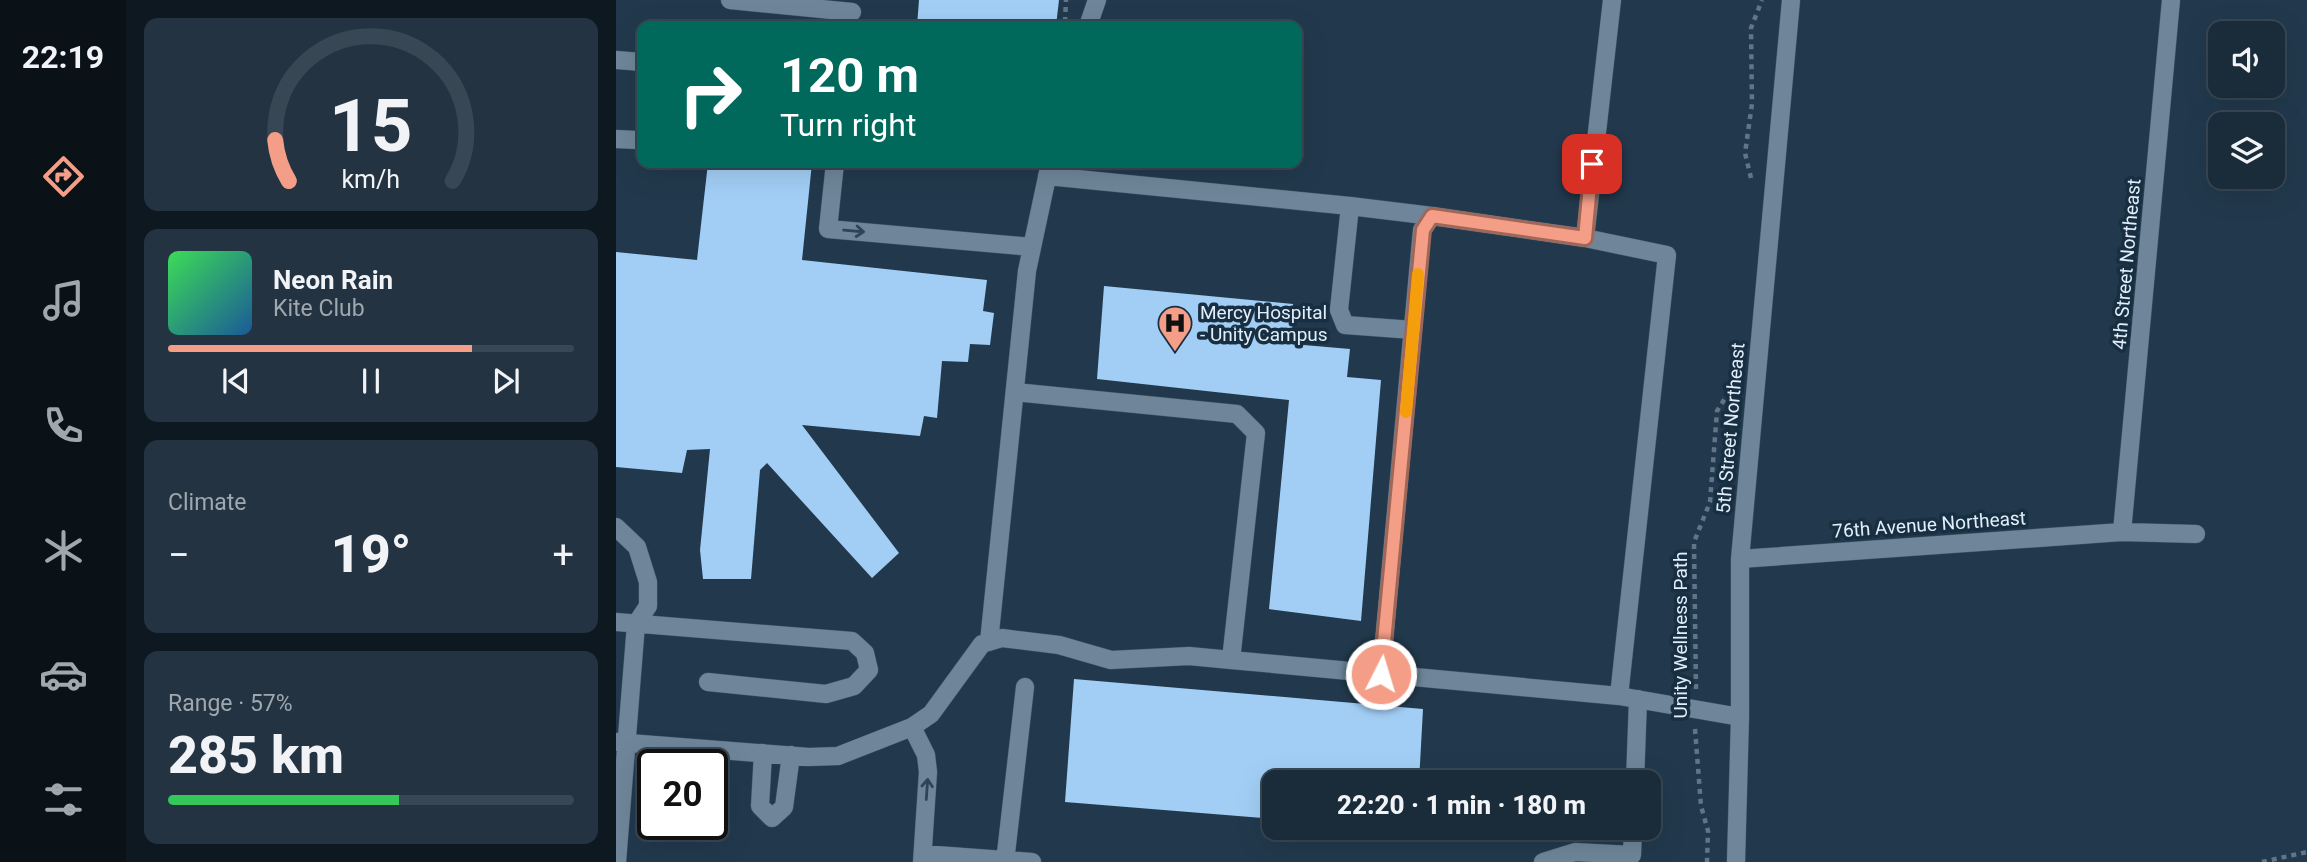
<!DOCTYPE html>
<html lang="en">
<head>
<meta charset="utf-8">
<style>
  body { margin:0; font-family:Roboto,sans-serif; background:#233342; color:#f1f3f6; height:100vh; display:flex; flex-direction:column; font-size:26px; white-space:nowrap }
  * { box-sizing:border-box; margin:0 }
  p { font-size:23px; color:#9fa7af }
  .icon { flex:none; width:38px; height:38px; fill:none; stroke:currentColor; stroke-width:2; stroke-linecap:round; stroke-linejoin:round }
  .map { position:relative; flex:1; overflow:hidden }
  .panel { display:flex; flex-direction:column; gap:18px; padding:18px; background:#0e1820; width:490px }
  .panel>* { flex:none }
  .hud { position:absolute; left:21px; top:21px; width:665px; height:147px; border-radius:14px; box-shadow:0 7px 28px #0002,0 0 0 2px #384754; background:#00695c; color:#fff; overflow:hidden }
  .fabs { position:absolute; left:1592px; top:21px; display:grid; gap:14px }
  .fabs a { display:grid; place-items:center; width:77px; height:77px; border-radius:14px; background:#1a2b3a; box-shadow:0 7px 28px #0002,0 0 0 2px #384754; font-size:35px }
  .speed { position:absolute; left:21px; top:749px; display:flex; gap:14px; font-size:35px; font-weight:700; text-align:center }
  .speed>* { display:grid; place-content:center; width:91px; height:91px; border-radius:50%; background:#1a2b3a; box-shadow:0 7px 28px #0002,0 0 0 2px #384754; line-height:1 }
  .speed .limit { border:4px solid #111; border-radius:10px; background:#fff; color:#111 }
  .pin { position:absolute; display:grid; place-items:center; width:60px; height:60px; color:#fff; margin:-30px; border-radius:14px; box-shadow:0 4px 10px #0006 }
  .me { position:absolute; width:77px; margin:-38px; rotate:5deg; stroke-linejoin:round; filter:drop-shadow(0 0 5px #0008) }
  .turn { display:flex; align-items:center; gap:24px; height:147px; padding:0 28px; font-size:32px }
  .turn .icon { width:91px; height:91px; stroke-width:2.5 }
  .turn b { display:block; font-size:49px; line-height:60px }
  .big { font-size:52px; font-weight:800; line-height:1.1 }
  .panel .card { flex:1; display:flex; flex-direction:column; justify-content:center; gap:10px; min-width:0; padding:0 24px; border-radius:14px; background:#233342 }
  .panel .dial { align-items:center; gap:0 }
  .dial svg { height:182px; overflow:visible; fill:none; stroke:#384754; stroke-width:7; stroke-linecap:round; text-anchor:middle }
  .dial text { fill:#f1f3f6; stroke:none }
  .song { display:flex; align-items:center; gap:21px }
  .cover { width:84px; height:84px; border-radius:10px; background:linear-gradient(135deg,hsl(130 70% 55%),hsl(210 70% 35%)) }
  .played { height:7px; border-radius:4px; background:linear-gradient(90deg,#f49e88 75%,#384754 75%) }
  .keys { display:flex; justify-content:space-around; direction:ltr }
  .heat { display:flex; justify-content:space-between; align-items:center; font-size:38px; direction:ltr }
  .charge { height:10px; border-radius:5px; background:linear-gradient(90deg,#34c759 57%,#384754 0) }
  .trip { position:absolute; left:646px; top:770px; width:399px; height:70px; border-radius:14px; background:#1a2b3a; box-shadow:0 7px 28px #0002,0 0 0 2px #384754; font-weight:800; line-height:70px; text-align:center }
  main { display:flex; flex:1; min-height:0 }
  .tabs { display:flex; flex-direction:column; width:126px; justify-content:space-around; align-items:center; background:#0a1117; color:#9fa7af }
  .tabs .icon { width:49px; height:49px }
  .tabs .current { color:#f49e88 }
  .tabs b { font-size:32px; color:#f1f3f6 }
  .map>svg:first-child { display:block }
  .building { fill:#a2cef5 }
  .lines { fill:none; stroke-linecap:round; stroke-linejoin:round }
  .minor-casing { stroke:#415669; stroke-width:19 }
  .path { stroke:#617587; stroke-width:4.5; stroke-dasharray:5 5; stroke-linecap:butt }
  .minor { stroke:#6f869a; stroke-width:18 }
  .oneway { stroke:#2e4558 }
  .route-casing { stroke:#9f6758; stroke-width:18 }
  .route { stroke:#f49e88; stroke-width:12 }
  .slow { stroke:#f59e0b; stroke-width:12 }
  .labels { text-anchor:middle; stroke-width:7; stroke-linejoin:round; paint-order:stroke }
  .street-label { font-size:19px; fill:#e1effc; stroke:#182f42 }
  .poi-label { font-size:19px; fill:#e1effc; stroke:#182f42; text-anchor:start }
</style>
</head>
<body>
<main>
<nav class="tabs">
<b>22:19</b>
<svg class="icon current" aria-label="directions" viewBox="0 0 24 24"><path d="M12 3l9 9-9 9-9-9zM9 14v-3h6M13 9l2 2-2 2"/></svg>
<svg class="icon" aria-label="music" viewBox="0 0 24 24"><path d="M9 18V5l10-2v13"/><circle cx="6" cy="18" r="3"/><circle cx="16" cy="16" r="3"/></svg>
<svg class="icon" aria-label="phone" viewBox="0 0 24 24"><path d="M5 4h4l2 5-3 2q2 4 5 5l2-3 5 2v4C11 20 4 13 5 4z"/></svg>
<svg class="icon" aria-label="climate" viewBox="0 0 24 24"><path d="M12 3v18M4 7l16 10M4 17L20 7"/></svg>
<svg class="icon" aria-label="car" viewBox="0 0 24 24"><path d="M5 17H2v-5l4-1 3-4h7l3 4 3 1v5h-3M9 17h6M6 11h13"/><circle cx="7" cy="17" r="2"/><circle cx="17" cy="17" r="2"/></svg>
<svg class="icon" aria-label="filters" viewBox="0 0 24 24"><path d="M4 7h16M4 17h16"/><circle cx="9" cy="7" r="2"/><circle cx="15" cy="17" r="2"/></svg>
</nav>
<section class="panel">
<div class="card dial"><svg viewBox="0 0 100 80">
<path d="M14 69A42 42 0 1 1 86 69"/>
<path d="M14 69A42 42 0 0 1 8 51" stroke="#f49e88"/>
<text x="50" y="56" font-size="32" font-weight="700">15</text>
<text x="50" y="72" font-size="11">km/h</text>
</svg></div>
<div class="card">
<div class="song"><i class="cover"></i><div><b>Neon Rain</b><p>Kite Club</p></div></div>
<div class="played"></div>
<div class="keys"><svg class="icon" aria-label="previous" viewBox="0 0 24 24"><path d="M18 5L8 12l10 7zM5 5v14"/></svg><svg class="icon" aria-label="pause" viewBox="0 0 24 24"><path d="M8 5v14M16 5v14"/></svg><svg class="icon" aria-label="next" viewBox="0 0 24 24"><path d="M6 5l10 7-10 7zM19 5v14"/></svg></div>
</div>
<div class="card"><p>Climate</p>
<div class="heat"><a>−</a><b class="big">19°</b><a>+</a></div>
</div>
<div class="card"><p>Range · 57%</p><b class="big">285 km</b><div class="charge"></div></div>
</section>
<div class="map">
<svg width="1691" height="862" viewBox="0 0 1691 862">
  <rect width="100%" height="100%" fill="#22394d"/>
  <path class="building" d="M303,0H443L440,26H301Z
    M92,163H196L186,260L371,280L367,311L378,313L374,345L354,344L352,362L326,361L321,418L308,416L304,436L186,425L283,553L256,578L151,463L144,470L135,579H87L84,550L94,449L71,450L66,473L0,467V252L81,260Z
    M488,286L677,304L676,344L734,349L731,377L765,380L745,621L653,609L673,400L481,379Z
    M458,679L807,709L803,782H658V819L449,802Z"/>
  <g class="lines">
    <g class="minor-casing">
      <path id="minor" d="M114,0L236,12
        M996,0L969,238L1051,255L1003,696
        M472,26L481,0
        M0,60L26,62
        M0,139L21,140L26,138
        M219,163L212,229L416,247
        M431,176L734,206L723,310L729,325L797,330
        M734,206L816,216
        M399,392L621,414L640,433L615,660
        M0,527L21,547L32,582V606L20,624L1,862
        M1506,532L1555,0
        M1124,559L1506,532L1580,534
        M0,622L236,641L249,653L253,670L238,686L210,694L92,682
        M373,642L411,271L434,163
        M765,674L806,230L816,216L969,238
        M296,727L310,755L312,772L306,862
        M0,742L193,757L222,756L296,727L315,714L366,644L386,638L443,645L495,660L573,656L615,660L1003,696L1124,717
        M147,753L144,806L156,818L168,807L175,755
        M1019,782L1022,699
        M307,854L416,862
        M389,862L409,687
        M927,862L959,852L1016,855L1017,828
        M1120,862L1124,717V559L1175,0"/>
    </g>
    <path class="path" d="M449,22L450,0
      M1135,178L1129,153L1136,104L1135,28L1146,0
      M1080,689L1078,542L1094,502L1101,411L1118,384
      M1079,729L1085,806L1092,831L1091,862
      M1646,862L1691,852"/>
    <use href="#minor" class="minor"/>
  </g>
  <defs><path id="oneway-shaft" d="M-6 0H5M1.5-3L5.5 0L1.5 3" fill="none" stroke-width="1.6" stroke-linecap="round" stroke-linejoin="round" transform="scale(1.75)"/></defs>
  <g class="oneway">
    <use href="#oneway-shaft" transform="translate(238 231) rotate(5)"/>
    <use href="#oneway-shaft" transform="translate(311 789) rotate(-86)"/>
  </g>
  <g class="lines">
    <g class="route-casing">
      <path id="route" d="M765,674L807,230L816,216L969,238L976,164"/>
    </g>
    <use href="#route" class="route"/>
    <path class="slow" d="M790,412L802,274"/>
  </g>
  <defs>
    <g id="hospital-pin" transform="scale(1.75)"><path d="M0 17L-7.5 6A9.5 9.5 0 1 1 7.5 6Z" fill="#f49e88" stroke="#182f42"/><path d="M-5-5h3v3.5h4V-5h3V5h-3V1.5h-4V5h-3Z" fill="#111"/></g>
  </defs>
  <g fill-rule="evenodd">
    <use href="#hospital-pin" x="559" y="323"/>
  </g>
  <g class="labels">
    <g class="street-label">
      <text transform="translate(1510 264) rotate(-85)" y="7">4th Street Northeast</text>
      <text transform="translate(1114 428) rotate(-85)" y="7">5th Street Northeast</text>
      <text transform="translate(1313 524) rotate(-4)" y="7">76th Avenue Northeast</text>
      <text transform="translate(1064 635) rotate(-90)" y="7">Unity Wellness Path</text>
    </g>
    <g class="poi-label">
      <text x="584" y="319">Mercy Hospital<tspan x="584" dy="22">- Unity Campus</tspan></text>
    </g>
  </g>
</svg>
<div class="fabs">
<a><svg class="icon" aria-label="sound" viewBox="0 0 24 24"><path d="M4 9h4l5-4v14l-5-4H4zM17 9q2 3 0 6"/></svg></a>
<a><svg class="icon" aria-label="layers" viewBox="0 0 24 24"><path d="M12 4l9 5-9 5-9-5zM3 14l9 5 9-5"/></svg></a>
</div>
<div class="speed"><div class="limit">20</div></div>
<div class="pin" style="left:976px;top:164px;background:#d93025"><svg class="icon" aria-label="arrive" viewBox="0 0 24 24"><path d="M6 21V4h12l-3 4 3 4H6"/></svg></div>
<svg class="me" style="left:765px;top:674px" viewBox="-20 -20 40 40"><circle r="17" fill="#f49e88" stroke="#fff" stroke-width="3"/><path d="M0-11L8 9 0 5-8 9z" fill="#fff"/></svg>
<div class="trip">22:20 · 1 min · 180 m</div>
<div class="hud">
<div class="turn"><svg class="icon" aria-label="right" viewBox="0 0 24 24"><path d="M7 20v-9h11M14 6l5 5-5 5"/></svg><div><b>120 m</b>Turn right</div></div>
</div>
</div>
</main>
</body>
</html>
